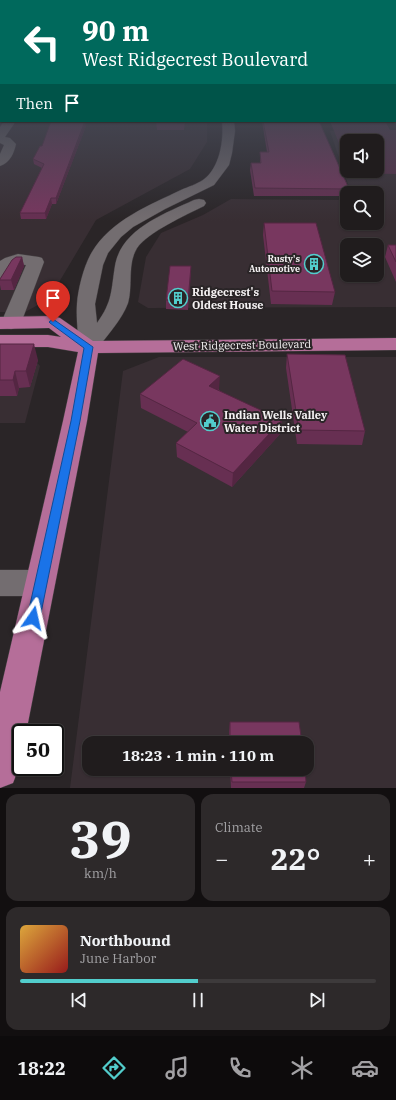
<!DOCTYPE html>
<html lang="en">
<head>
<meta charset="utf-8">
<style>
  body { margin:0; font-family:"IBM Plex Serif",serif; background:#2d292a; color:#f1f3f6; height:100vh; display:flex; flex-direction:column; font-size:15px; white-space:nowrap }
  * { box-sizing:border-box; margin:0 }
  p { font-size:13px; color:#a2a1a4 }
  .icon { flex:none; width:22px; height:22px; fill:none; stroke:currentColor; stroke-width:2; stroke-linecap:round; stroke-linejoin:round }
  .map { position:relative; height:788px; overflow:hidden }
  .side { display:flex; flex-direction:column; gap:6px; padding:6px; background:#120f10; flex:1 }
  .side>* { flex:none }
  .banner { position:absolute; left:0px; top:0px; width:396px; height:122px; box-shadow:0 1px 3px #0004,0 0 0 1px #3d3a3b; background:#00695c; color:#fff; overflow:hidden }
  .buttons { position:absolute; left:340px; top:134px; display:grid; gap:8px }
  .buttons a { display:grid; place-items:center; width:44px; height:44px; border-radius:8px; background:#201c1d; box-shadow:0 1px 3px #0004,0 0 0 1px #3d3a3b; font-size:20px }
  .speed { position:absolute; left:12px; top:724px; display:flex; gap:8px; font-size:20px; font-weight:700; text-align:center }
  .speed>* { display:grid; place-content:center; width:52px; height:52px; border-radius:50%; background:#201c1d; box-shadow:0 1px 3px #0004,0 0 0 1px #3d3a3b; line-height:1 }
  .speed .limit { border:2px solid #111; border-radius:6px; background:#fff; color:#111 }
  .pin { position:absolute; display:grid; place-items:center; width:34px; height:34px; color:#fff; margin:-41px -17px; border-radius:50% 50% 50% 0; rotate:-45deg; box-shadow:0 0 4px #0007 }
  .pin .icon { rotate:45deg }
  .me { position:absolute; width:44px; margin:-22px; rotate:11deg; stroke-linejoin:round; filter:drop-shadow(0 0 3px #0008) }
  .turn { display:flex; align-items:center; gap:14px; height:84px; padding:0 16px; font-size:18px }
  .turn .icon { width:52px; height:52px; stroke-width:2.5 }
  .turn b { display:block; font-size:28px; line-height:34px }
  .then { display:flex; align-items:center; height:38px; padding:0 16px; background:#0003; gap:8px; font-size:15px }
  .big { font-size:30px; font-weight:800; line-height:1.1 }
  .side .widget { flex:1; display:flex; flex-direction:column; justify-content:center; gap:6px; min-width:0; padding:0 14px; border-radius:12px; background:#2d292a }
  .side .dial { align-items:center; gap:0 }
  .dial b { font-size:52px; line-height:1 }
  .song { display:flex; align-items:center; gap:12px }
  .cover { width:48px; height:48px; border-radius:6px; background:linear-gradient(135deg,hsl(40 70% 55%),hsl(0 70% 35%)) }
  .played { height:4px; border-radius:2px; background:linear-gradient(90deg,#52cdcc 50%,#3d3a3b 50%) }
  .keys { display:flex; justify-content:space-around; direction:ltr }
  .heat { display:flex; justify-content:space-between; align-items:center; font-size:22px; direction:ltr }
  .side .tiles { flex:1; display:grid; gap:6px; grid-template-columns:1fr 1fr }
  .widget:last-child { grid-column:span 2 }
  .trip { position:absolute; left:82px; top:736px; width:232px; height:40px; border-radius:12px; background:#201c1d; box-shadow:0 1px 3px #0004,0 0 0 1px #3d3a3b; font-weight:800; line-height:40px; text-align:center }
  .dock { display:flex; height:64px; justify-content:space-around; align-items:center; background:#0d0b0c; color:#a2a1a4 }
  .dock .icon { width:28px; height:28px }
  .dock .on { color:#52cdcc }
  .dock b { font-size:18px; color:#f1f3f6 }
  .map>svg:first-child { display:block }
  .built { fill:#382e33; fill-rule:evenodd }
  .green { fill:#592e48 }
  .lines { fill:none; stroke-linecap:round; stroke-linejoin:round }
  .minor-casing { stroke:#444042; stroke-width:1 }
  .major-casing { stroke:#444042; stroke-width:1 }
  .minor { fill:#736d70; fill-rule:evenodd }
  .major { fill:#b56e99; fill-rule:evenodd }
  .wall { fill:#672f52 }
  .shaded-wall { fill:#542642 }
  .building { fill:#78375f; stroke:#542642 }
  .route { fill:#1a73e8; stroke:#114b97 }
  .labels { text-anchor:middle; stroke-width:4; stroke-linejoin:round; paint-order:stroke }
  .far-poi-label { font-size:9px; font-weight:bold; fill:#f5f2f3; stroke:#2a2527; text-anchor:end }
  .poi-label { font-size:11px; font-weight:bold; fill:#f5f2f3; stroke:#2a2527; text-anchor:start }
  .street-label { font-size:11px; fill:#f5f2f3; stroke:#2a2527 }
</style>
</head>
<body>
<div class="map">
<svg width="396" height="788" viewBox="0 0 396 788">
  <rect width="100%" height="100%" fill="#2a2527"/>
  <path class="built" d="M0,111L1,121H207V142L190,169L96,220L49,299L25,312H0Z
    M330,131H396V307L148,308L138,302L146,257L161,233L203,215L231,199L347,200V223H377V193H351ZM347,141H377V171H347ZM347,245H377V275H347Z
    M0,354H30L40,366L25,423H0Z
    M159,357H396V788H70L123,371ZM89,743H307V769H89Z"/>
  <path class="green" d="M330,121H385L390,130H396V174L351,173L350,171H377V141H347V163Z"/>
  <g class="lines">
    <g class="minor-casing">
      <path id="minor" d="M4,121H16L5,137L10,138L16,144C14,153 10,163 0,166V154L4,145L0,143V127Z
        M222,121H234L235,131L232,153L229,165L214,185L165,209L133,227L121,237L108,253L103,265L95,304L97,323C113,301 111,290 115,266C121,229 164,214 194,200L199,199L204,200L206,203L204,206C186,215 148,232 137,248C127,264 133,286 128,303C122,320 106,336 96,351L89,353L82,351L79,347C78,333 76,318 77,304C78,289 84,265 92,252C111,220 150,205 181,190C188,187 197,184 203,180C220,168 224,140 222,121Z
        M18,254L39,257L42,258L44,262L21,323L18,327L11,329L4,327L1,323L26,265C11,263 13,270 6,281L0,282V261L5,258Z
        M0,570H40L50,574L55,583L50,592L40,596H0Z"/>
    </g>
    <g class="major-casing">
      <path id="major" d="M53,316L60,318L93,341L396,338V350L98,353L87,421L26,733H21C21,751 20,766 13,783L0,788V692L63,421L78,352L48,347H0V335H48L61,337L49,328L0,329V317Z"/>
    </g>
    <use href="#minor" class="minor"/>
    <use href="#major" class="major"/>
  </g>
  <path class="wall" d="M86,121V126L56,204H52L46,219H21L20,213L42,168L34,164L33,159Z
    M185,121L184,130H157L156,122Z
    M262,121H319L349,189L348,193H347V196H254L250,170L251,163H260V152H267Z
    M264,223L335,292L332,305L271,304L263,235Z
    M388,245H396V282L385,257Z
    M22,257L24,266L14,290H1L0,285V279Z
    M191,266L188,310L166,309V300Z
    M0,344L38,360L30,387L19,388L17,396H0Z
    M287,354L365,431L362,445L297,444L286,368Z
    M219,389V390L280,434L232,487L177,457L176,443L188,432L141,408L140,394Z
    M230,722L302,743H229V731Z
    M230,769H305L306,782L304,788H231Z"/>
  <path class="shaded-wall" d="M86,121V126L56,204V198Z
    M51,198L52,204L46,219L45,213Z
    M22,257L24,266L14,290L11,280Z
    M191,266V275L188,310V301Z
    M34,344L38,360L30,387L26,371Z
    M15,371L19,388L17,396L13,380Z
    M220,376L219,389L209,399V386Z
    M282,420L280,434L232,487L233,473Z"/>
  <path class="building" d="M51,121H85L56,198H51L45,213H20L44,164L33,159L40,146H42Z
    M157,121H185L184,123L156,122Z
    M263,121H319L349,189L255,188L251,163H261L260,152H269Z
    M264,223H316L335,292L272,291Z
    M388,245H396V262Z
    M16,257H22L11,280H0V279L12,260Z
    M170,266H191L188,301L166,300Z
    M0,344H34L26,371H15L13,380H0Z
    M287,354L345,355L365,431L299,430Z
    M183,359L220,376L209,386L282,420L233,473L176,443L197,423L140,394Z
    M230,722H299L302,743H230Z
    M231,769H305L306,782H232Z"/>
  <linearGradient id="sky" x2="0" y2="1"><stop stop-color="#171415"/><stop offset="0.5" stop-color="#444652"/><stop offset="1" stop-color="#444652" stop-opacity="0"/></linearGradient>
  <rect width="396" height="221" fill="url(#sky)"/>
  <path class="route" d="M53,319L93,347L80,421L40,618L38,622L33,624L29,622L27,618L71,421L84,348L50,323L49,322Z"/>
  <defs>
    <g id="building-ring" transform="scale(1)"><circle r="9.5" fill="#2a2527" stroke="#52cdcc" stroke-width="1.5"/><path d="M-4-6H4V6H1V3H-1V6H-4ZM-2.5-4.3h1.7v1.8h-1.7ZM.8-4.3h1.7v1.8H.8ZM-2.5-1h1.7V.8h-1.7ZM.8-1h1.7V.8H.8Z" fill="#52cdcc"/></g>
    <g id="civic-ring" transform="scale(1)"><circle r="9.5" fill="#2a2527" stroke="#52cdcc" stroke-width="1.5"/><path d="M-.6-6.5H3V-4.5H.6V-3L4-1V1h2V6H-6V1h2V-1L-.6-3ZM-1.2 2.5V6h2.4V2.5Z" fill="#52cdcc"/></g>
  </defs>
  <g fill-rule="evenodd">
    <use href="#building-ring" x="314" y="264"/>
    <use href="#building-ring" x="178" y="298"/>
    <use href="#civic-ring" x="210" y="421"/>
  </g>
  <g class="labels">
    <g class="far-poi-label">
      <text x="300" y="262">Rusty's<tspan x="300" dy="10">Automotive</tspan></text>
    </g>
    <g class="poi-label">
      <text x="192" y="296">Ridgecrest's<tspan x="192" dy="13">Oldest House</tspan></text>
      <text x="224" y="419">Indian Wells Valley<tspan x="224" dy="13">Water District</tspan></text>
    </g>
    <g class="street-label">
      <text transform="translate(242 345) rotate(-1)" y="4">West Ridgecrest Boulevard</text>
    </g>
  </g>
</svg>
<div class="buttons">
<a><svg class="icon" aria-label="sound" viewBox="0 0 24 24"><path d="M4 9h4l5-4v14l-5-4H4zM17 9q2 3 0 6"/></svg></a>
<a><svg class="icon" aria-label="search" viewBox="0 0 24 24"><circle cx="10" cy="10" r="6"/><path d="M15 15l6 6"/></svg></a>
<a><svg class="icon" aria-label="layers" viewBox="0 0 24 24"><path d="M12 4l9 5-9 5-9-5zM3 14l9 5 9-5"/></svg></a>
</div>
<div class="speed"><div class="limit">50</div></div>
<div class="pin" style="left:53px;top:322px;background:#d93025"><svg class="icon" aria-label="arrive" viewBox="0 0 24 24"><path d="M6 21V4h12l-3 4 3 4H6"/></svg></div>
<svg class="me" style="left:33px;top:618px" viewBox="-20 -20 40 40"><path d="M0-17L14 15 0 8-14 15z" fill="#1a73e8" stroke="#fff" stroke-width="4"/></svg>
<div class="trip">18:23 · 1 min · 110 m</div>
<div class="banner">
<div class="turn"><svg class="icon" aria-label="left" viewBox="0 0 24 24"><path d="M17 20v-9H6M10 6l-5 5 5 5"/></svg><div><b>90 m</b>West Ridgecrest Boulevard</div></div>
<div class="then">Then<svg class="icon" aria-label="arrive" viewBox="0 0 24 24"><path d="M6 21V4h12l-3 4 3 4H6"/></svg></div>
</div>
</div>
<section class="side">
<div class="tiles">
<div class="widget dial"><b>39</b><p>km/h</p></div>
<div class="widget"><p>Climate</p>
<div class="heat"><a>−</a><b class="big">22°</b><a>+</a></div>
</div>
<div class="widget">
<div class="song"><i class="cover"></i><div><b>Northbound</b><p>June Harbor</p></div></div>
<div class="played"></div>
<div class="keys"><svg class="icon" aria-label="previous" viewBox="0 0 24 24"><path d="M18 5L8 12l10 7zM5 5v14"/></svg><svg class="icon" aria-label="pause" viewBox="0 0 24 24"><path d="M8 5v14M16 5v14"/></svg><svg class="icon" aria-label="next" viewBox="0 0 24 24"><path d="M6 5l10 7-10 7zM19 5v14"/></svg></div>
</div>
</div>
</section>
<nav class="dock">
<b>18:22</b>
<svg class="icon on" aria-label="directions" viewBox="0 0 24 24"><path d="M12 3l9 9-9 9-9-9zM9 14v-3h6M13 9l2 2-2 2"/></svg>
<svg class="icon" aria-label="music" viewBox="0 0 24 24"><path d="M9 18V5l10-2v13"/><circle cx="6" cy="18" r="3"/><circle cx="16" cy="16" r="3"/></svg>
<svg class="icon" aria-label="phone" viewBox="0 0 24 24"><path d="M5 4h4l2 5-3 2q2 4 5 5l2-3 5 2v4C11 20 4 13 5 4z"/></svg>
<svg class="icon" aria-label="climate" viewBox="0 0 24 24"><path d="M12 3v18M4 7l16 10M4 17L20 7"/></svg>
<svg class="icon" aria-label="car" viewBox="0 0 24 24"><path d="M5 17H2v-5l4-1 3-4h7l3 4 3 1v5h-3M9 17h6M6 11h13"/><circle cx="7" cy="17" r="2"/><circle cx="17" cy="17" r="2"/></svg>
</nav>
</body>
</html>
